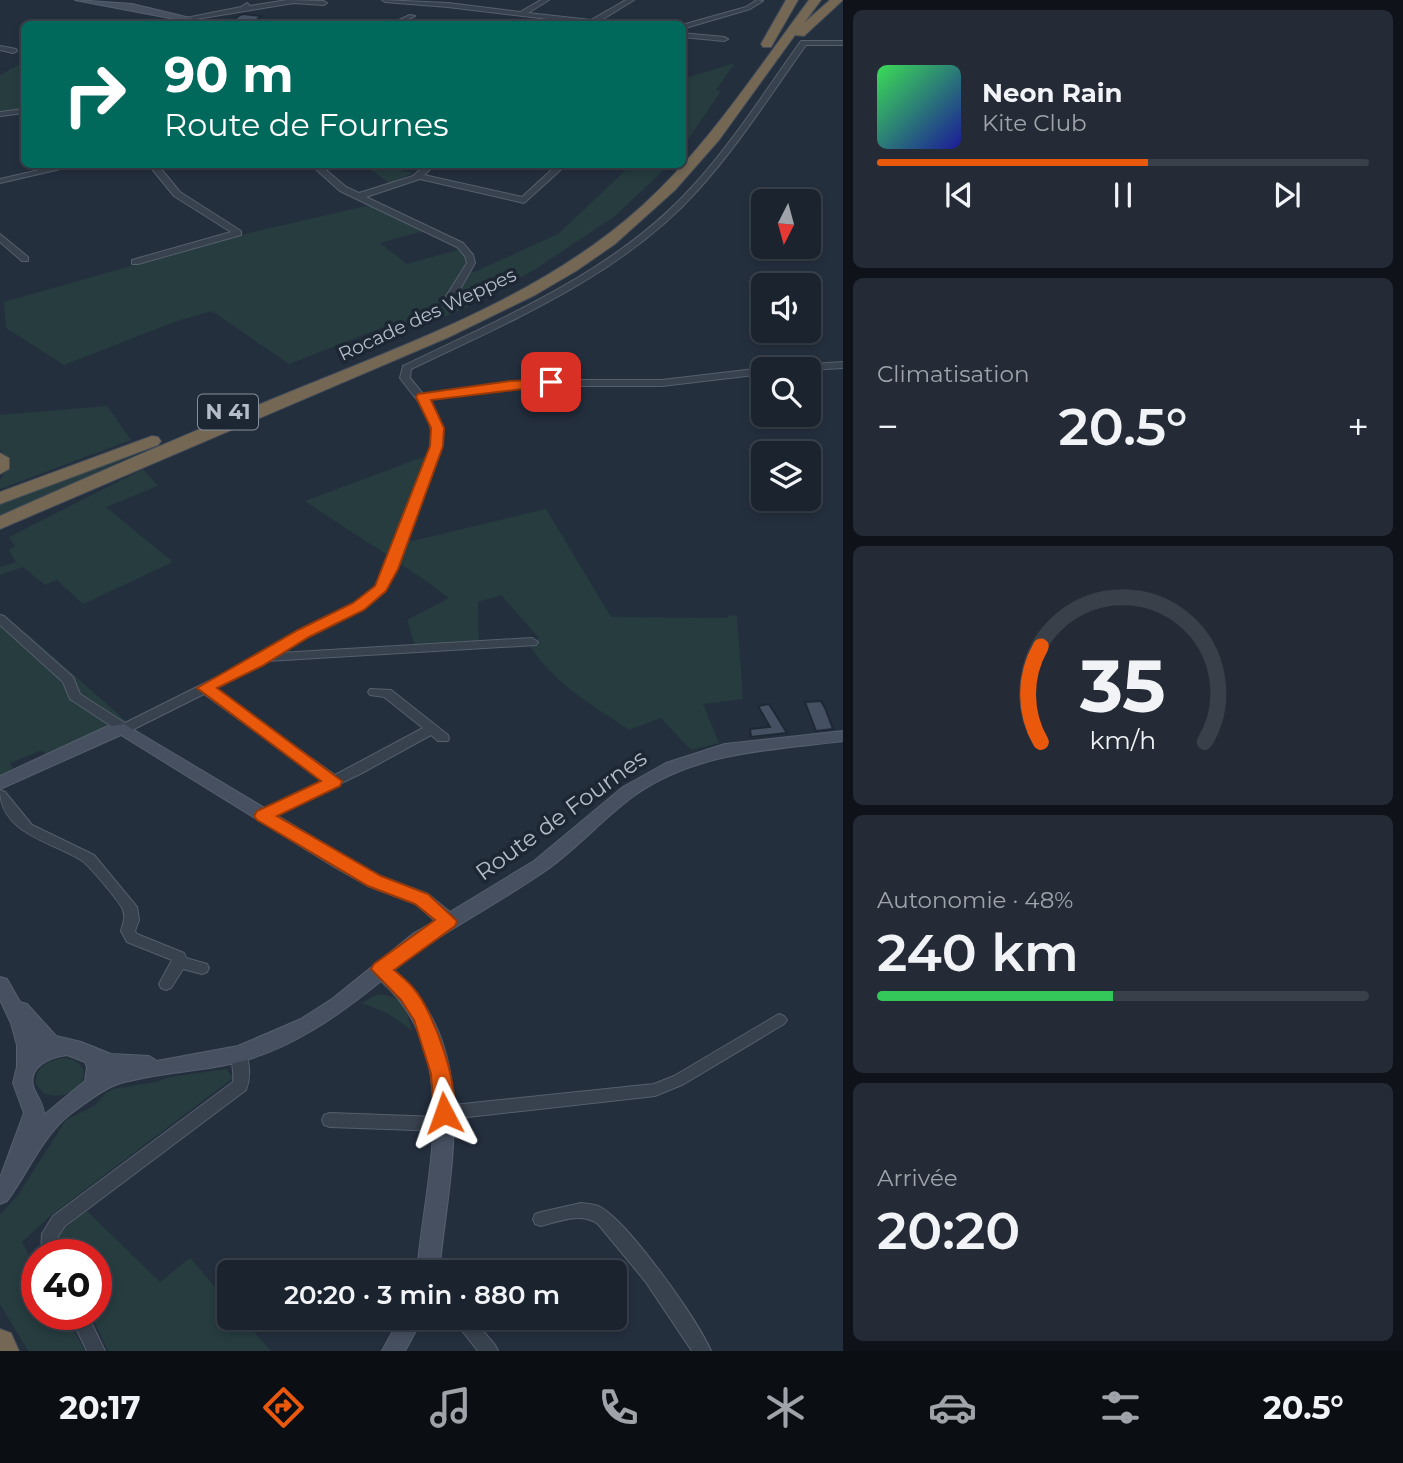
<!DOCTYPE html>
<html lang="fr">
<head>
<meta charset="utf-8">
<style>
  body { margin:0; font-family:Montserrat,sans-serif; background:#242b36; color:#f1f3f6; height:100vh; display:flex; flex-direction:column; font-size:26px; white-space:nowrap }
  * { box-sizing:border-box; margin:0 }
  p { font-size:23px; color:#a0a4aa }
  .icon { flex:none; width:38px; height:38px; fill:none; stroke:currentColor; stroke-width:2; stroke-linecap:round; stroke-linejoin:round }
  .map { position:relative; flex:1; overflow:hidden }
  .details { display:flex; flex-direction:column; gap:10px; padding:10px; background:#0f1319; width:560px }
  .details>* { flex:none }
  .guide { position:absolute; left:21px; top:21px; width:665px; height:147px; border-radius:10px; box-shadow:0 4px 10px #0003,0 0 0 2px #39404a; background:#00695c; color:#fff; overflow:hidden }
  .needle { width:46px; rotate:186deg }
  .buttons { position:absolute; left:751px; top:189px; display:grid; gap:14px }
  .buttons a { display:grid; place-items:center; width:70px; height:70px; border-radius:10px; background:#1b232e; box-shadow:0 4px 10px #0003,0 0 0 2px #39404a; font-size:35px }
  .speed { position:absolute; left:21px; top:1239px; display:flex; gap:14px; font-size:35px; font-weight:700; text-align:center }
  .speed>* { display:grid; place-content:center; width:91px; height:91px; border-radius:50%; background:#1b232e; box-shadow:0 4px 10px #0003,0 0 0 2px #39404a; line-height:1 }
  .speed .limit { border:10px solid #d22; background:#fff; color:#111 }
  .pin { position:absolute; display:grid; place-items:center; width:60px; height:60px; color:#fff; margin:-30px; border-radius:14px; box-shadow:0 4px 10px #0006 }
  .me { position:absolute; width:77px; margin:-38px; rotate:356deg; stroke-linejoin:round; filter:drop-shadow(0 0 5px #0008) }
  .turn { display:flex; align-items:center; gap:24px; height:147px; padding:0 28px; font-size:32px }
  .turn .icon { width:91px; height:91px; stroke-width:2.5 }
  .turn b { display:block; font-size:49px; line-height:60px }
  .big { font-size:52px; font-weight:600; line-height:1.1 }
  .details .tile { flex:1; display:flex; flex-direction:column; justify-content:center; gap:10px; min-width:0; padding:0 24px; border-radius:10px; background:#242b36 }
  .details .dial { align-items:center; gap:0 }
  .dial svg { height:182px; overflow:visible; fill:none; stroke:#39404a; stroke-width:7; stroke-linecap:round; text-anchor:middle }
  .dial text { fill:#f1f3f6; stroke:none }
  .song { display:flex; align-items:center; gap:21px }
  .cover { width:84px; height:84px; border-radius:10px; background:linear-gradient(135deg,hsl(130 70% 55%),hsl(240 70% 35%)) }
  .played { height:7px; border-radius:4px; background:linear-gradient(90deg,#ea580c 55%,#39404a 55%) }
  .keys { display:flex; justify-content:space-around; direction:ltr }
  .heat { display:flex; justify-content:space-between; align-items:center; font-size:38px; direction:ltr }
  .charge { height:10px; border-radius:5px; background:linear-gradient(90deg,#34c759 48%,#39404a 0) }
  .trip { position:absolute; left:217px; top:1260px; width:410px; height:70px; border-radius:10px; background:#1b232e; box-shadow:0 4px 10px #0003,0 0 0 2px #39404a; font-weight:600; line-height:70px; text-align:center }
  .menu { display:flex; height:112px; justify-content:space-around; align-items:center; background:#0b0e12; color:#a0a4aa }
  .menu .icon { width:49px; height:49px }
  .menu .on { color:#ea580c }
  .menu b { font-size:32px; color:#f1f3f6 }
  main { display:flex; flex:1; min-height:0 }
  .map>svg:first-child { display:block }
  .green { fill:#263c3f }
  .building { fill:#455162; stroke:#1f2835; stroke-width:2 }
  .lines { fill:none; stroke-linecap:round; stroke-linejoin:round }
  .street-casing { stroke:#565f6c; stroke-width:2 }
  .secondary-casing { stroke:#565f6c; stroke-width:2 }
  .highway-casing { stroke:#434c59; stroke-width:2 }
  .street { fill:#38414e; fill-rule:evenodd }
  .secondary { fill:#465061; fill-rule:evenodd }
  .highway { fill:#746855; fill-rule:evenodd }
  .route { fill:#ea580c; stroke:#983908; stroke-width:2 }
  .labels { text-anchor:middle; stroke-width:7; stroke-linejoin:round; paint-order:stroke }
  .far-street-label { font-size:19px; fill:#b4bcc9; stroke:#1d2633 }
  .shield { fill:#1d2633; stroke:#878f9c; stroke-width:2 }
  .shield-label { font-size:21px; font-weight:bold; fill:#b4bcc9 }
  .street-label { font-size:23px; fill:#b4bcc9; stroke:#1d2633 }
</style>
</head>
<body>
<main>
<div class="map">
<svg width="843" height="1351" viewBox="0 0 843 1351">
  <rect width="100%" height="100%" fill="#242f3e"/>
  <path class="green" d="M24,62V110L0,112V75Z
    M735,63L716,90L721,91L683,147V79Z
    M364,165H377L414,173L389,183Z
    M631,165H669L615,216L534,270L465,308L415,329L402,320L289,364L212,311L177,321L64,365L6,328L4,302L236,236L371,205L423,231L380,243L407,264L461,249L467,258L465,270L474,272L558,234Z
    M107,406L131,440L0,489V480L7,468L6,458L0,449V415Z
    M171,438L0,517V503Z
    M431,454L397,540L412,541L546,509L611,617L728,618L727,615L737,616L743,699L703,704L719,743L691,750L661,718L629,730C588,702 558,687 529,645L539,638L501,595L478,602L479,644L416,649L407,620L449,598C403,563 353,534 305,501Z
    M143,469L158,486L106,507L173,562L83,604L57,580L45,585L23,567L0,575V567L16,562L9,550L15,546L9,537Z
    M0,625L12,636L24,631L127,722L47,757L42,750L10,763L14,771L0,777Z
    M376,995C401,993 406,1009 412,1030L387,1013L362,1003Z
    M64,1058C104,1063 76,1107 43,1093L36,1084C35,1067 48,1060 64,1058Z
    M226,1069L233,1078L50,1216L22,1242L37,1269V1314H65L85,1351H28L0,1304V1215L18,1195L66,1120L94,1106L106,1093L113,1089L156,1082L170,1077Z
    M86,1210L160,1282L190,1258L229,1303V1318H242L271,1351H108L91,1314H96V1255H58L55,1249V1238Z"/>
  <path class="building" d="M240,15L243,14L261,16L252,24H228Z
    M821,701L825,708L833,729L816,731L805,702Z
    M769,704L787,733L751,737L750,729L770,727L758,706Z"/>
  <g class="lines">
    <g class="street-casing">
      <path id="street" d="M287,0L324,1L327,3L324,5L294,3L184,21L181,19L241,7L247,3L250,6Z
        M382,0L448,3L520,12L541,0H549L528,13L591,20L626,0H634L600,21L606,24H590L448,7L385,2Z
        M757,0L763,1L750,9L682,29V25L746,7Z
        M410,15L415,16L398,24H390Z
        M682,33L724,37L728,39L724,41L682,37Z
        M801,41H843V45H806C771,94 738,146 698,190C622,275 511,321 411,369L410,378L423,394L531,380H662L763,368L766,369H763V374L662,386H531L428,399C439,414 443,427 441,446L393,577L382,594L362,610L308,636L279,653L532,638L538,642L536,645L267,661L214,689L335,775L423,728L384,697L370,695L368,692L370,689L391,690L448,735L449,738L448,741H438L431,735L362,773L263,821L258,819L256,816L258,813L324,781L204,694L128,732H120L70,699L63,682L0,625V615L4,616L73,677L80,694L125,723L253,659L300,630L354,604L374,590L381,577L431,446C434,412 418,403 400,378L403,366C504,317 615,272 692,187C733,142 766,90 801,41Z
        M0,46L16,49L17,51L13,53L0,50Z
        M24,109V113L0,116V112Z
        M65,164H82L0,183V179Z
        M148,164H157L180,192L241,231V235L138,264H132V260L231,232L174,196Z
        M310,164H319L346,187L359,193L413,176L427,164H436L424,175L522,197L558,164H567L524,203L420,179L366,197L463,243L473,255L475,263L455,298L450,301L445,298L467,263L465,256L457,247L340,191Z
        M0,234L28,257V261H22L0,242Z
        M843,362V368L808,370L776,369L781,366Z
        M0,790L5,792L32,825L94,855L137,907L139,920L135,931L137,934L184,953L186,958L207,964L209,968L207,972L202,974L183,969L171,988L166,990L161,988L159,984L172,960L127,942L121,931C123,924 126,918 123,910C121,903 88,864 81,860C52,842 0,833 0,790Z
        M779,1014L784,1016L787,1020L784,1024L684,1084L655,1096L449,1119L452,1124L450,1129L444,1131L330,1127L324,1125L322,1120L324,1115L330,1113L438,1117L436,1113L438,1108L444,1106L654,1084L674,1076Z
        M239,1048L244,1050C250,1062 251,1077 246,1090L65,1226L58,1236L57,1255H41L42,1234L53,1216L233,1082C235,1072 229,1059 234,1050Z
        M581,1203C589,1204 596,1204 602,1208C631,1226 697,1319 711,1351H692L645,1281L598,1224C581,1212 560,1221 541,1226L535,1224L533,1219L535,1214L541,1212Z
        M69,1314H87L105,1351H87Z
        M452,1318H472L495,1345L498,1351H478Z"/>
    </g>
    <g class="secondary-casing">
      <path id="secondary" d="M75,0L132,4L215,24H201Z
        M124,724L348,858L380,876L428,894L450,912L534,861L623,787L666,763L725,744L843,731V741C771,750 696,752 635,795C603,818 577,849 545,871C495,906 443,930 394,970C483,1047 449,1170 439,1272H417C425,1176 465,1055 381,981C339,1015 293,1048 239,1062C200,1072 157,1072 118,1084C102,1089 83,1105 69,1115C42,1137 27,1174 7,1201L0,1204V1178L24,1113L13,1083L17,1067V1045L11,1023L0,1000V977L7,979L20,1002L27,1004L56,1036L81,1042L111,1054L149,1056L157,1061L238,1046L301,1019L332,999L414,933L435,921L416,904L368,886L336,868L121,735L0,789V776L106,727ZM67,1055L85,1062L87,1067L85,1081L44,1115C44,1104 38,1098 34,1089C26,1067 50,1057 67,1055Z
        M400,1318H423L405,1351H382Z"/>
    </g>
    <g class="highway-casing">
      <path id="highway" d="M786,0H798L771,47H763L761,44Z
        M809,0H821L804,23L830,0H843L804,36L795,35L719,140L675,190L615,244L576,271L535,295L449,337L0,529V516C100,471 201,428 302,387C421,338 546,293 642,206C708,146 756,71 809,0Z
        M152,436L158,437L161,441L158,445L0,504V492Z
        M0,453L9,458V469L0,474Z
        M0,1329L11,1333L19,1351H0Z"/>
    </g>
    <use href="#street" class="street"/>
    <use href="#secondary" class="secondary"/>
    <use href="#highway" class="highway"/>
  </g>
  <path class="route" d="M551,379L555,380V385L431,400L444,428L443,446L398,569L386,591L364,610L309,637L262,666L217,688L342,781L340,786L277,816L381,876L428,894L457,921L455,926L394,970C401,976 409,982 414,989C433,1010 464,1094 451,1119L444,1122L437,1119L434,1113L431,1074L414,1020L401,1000L371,969L374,964L435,920L415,904L368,886L257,820L254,816L257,811L321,781L197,688L298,630L353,603L375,586L430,446L431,428L416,397L418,394L510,381Z"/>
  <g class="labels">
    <g class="far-street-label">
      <text transform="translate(427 314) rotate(-25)" y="7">Rocade des Weppes</text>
    </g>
    <rect class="shield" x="198" y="394.5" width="60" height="35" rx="5"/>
    <g class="shield-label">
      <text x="228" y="419">N 41</text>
    </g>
    <g class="street-label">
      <text transform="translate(561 815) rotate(-36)" y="8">Route de Fournes</text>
    </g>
  </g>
</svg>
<div class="buttons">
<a><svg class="needle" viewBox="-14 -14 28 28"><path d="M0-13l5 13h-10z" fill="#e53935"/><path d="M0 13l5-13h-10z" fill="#a0a4aa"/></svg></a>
<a><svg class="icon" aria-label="sound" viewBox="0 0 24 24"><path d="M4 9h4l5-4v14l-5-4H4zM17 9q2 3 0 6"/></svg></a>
<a><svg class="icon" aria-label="search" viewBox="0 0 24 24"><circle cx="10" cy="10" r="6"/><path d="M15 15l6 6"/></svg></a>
<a><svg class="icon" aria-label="layers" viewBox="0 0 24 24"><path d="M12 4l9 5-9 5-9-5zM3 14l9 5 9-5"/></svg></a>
</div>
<div class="speed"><div class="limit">40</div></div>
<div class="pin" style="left:551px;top:382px;background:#d93025"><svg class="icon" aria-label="arrive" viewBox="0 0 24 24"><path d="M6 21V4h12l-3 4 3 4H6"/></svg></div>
<svg class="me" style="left:444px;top:1113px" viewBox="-20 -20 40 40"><path d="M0-17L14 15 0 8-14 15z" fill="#ea580c" stroke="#fff" stroke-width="4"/></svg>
<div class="trip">20:20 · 3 min · 880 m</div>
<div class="guide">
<div class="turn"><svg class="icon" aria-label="right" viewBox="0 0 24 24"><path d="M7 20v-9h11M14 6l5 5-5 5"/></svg><div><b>90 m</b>Route de Fournes</div></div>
</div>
</div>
<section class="details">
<div class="tile">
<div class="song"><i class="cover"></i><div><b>Neon Rain</b><p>Kite Club</p></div></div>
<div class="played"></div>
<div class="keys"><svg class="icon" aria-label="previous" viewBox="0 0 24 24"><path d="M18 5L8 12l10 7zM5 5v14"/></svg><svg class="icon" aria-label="pause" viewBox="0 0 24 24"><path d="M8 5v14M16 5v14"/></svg><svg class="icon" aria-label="next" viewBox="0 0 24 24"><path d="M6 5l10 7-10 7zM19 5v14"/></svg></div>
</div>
<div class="tile"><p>Climatisation</p>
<div class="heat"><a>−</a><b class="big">20.5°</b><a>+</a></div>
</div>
<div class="tile dial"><svg viewBox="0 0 100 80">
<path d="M14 69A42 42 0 1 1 86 69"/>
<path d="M14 69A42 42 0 0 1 14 27" stroke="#ea580c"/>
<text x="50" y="56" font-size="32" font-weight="700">35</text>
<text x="50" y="72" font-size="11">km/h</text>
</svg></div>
<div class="tile"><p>Autonomie · 48%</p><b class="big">240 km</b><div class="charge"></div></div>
<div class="tile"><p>Arrivée</p><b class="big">20:20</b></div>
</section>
</main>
<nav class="menu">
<b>20:17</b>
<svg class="icon on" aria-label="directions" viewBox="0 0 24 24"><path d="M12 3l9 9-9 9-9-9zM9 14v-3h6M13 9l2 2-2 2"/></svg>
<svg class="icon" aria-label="music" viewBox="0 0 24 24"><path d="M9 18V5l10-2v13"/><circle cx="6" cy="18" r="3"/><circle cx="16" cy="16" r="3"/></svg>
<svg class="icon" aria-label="phone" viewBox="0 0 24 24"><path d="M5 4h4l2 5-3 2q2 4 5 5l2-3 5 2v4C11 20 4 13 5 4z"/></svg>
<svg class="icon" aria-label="climate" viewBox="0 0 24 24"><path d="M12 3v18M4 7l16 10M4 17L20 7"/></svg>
<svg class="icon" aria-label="car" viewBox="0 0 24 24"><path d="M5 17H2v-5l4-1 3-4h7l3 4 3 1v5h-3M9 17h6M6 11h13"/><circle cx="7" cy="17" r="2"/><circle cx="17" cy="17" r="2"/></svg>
<svg class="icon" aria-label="filters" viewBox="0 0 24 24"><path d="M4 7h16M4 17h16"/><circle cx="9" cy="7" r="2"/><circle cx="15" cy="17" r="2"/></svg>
<b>20.5°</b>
</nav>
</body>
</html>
